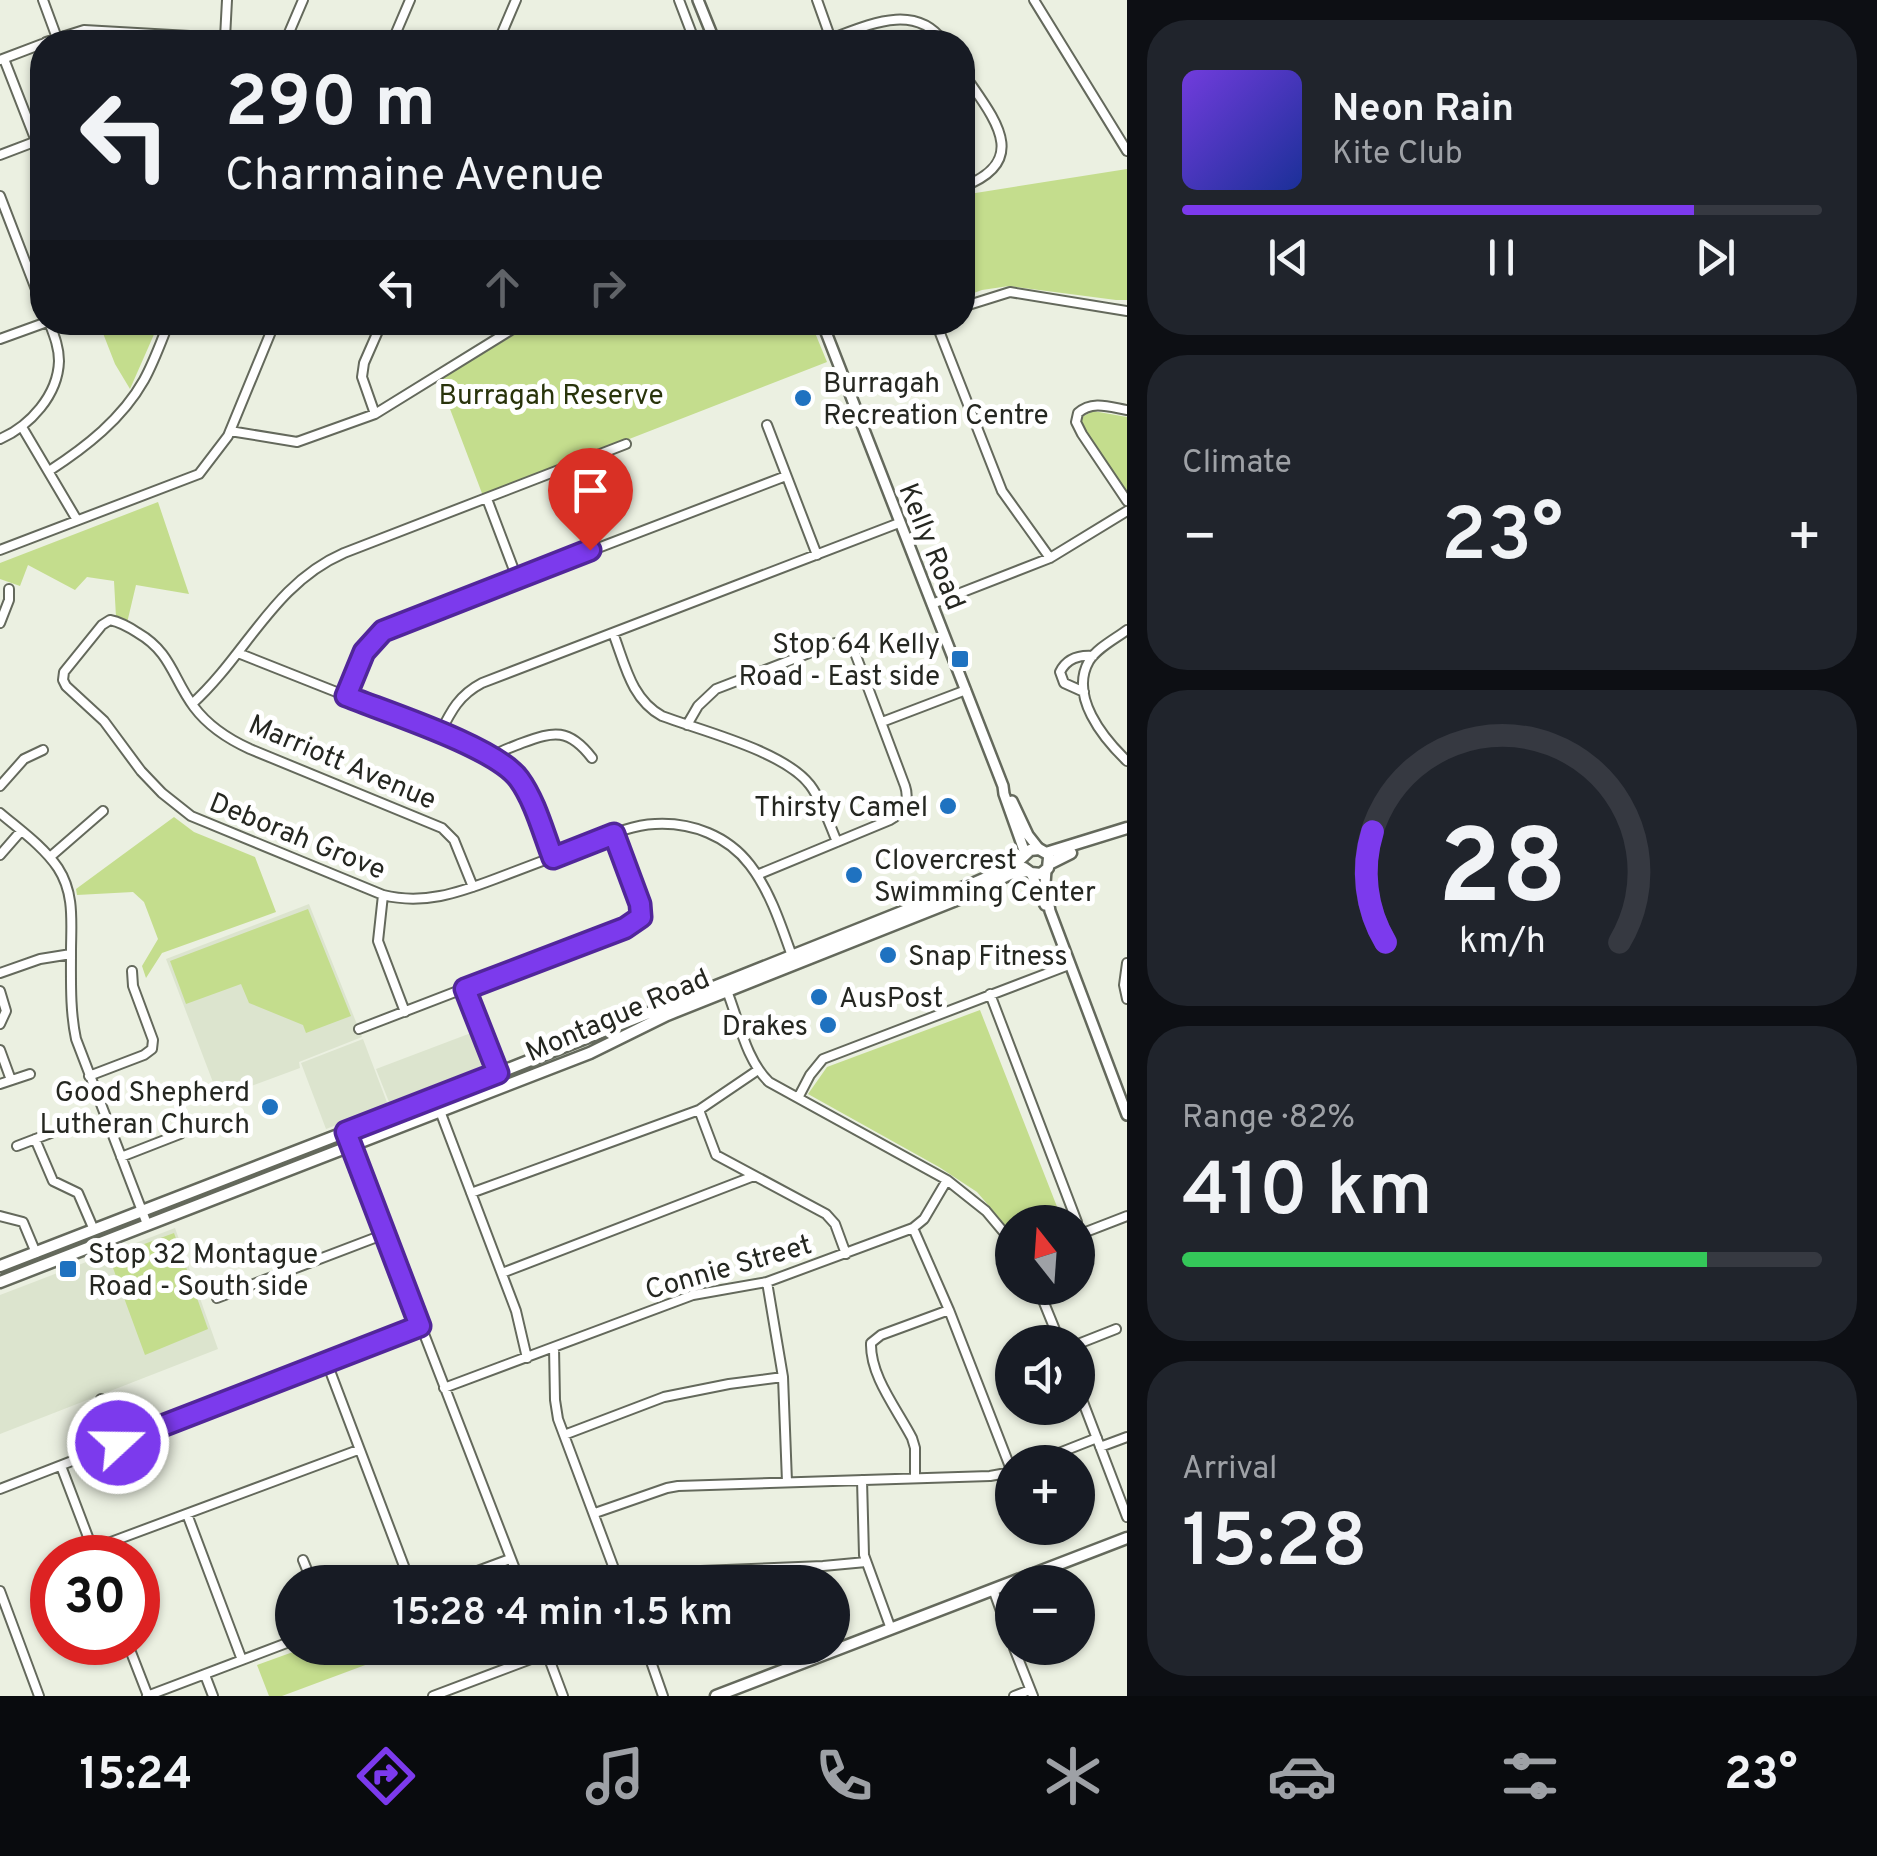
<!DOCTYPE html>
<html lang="en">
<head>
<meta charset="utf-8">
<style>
  body { margin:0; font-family:Overpass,sans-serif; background:#20242c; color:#f1f3f6; height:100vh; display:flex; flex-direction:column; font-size:38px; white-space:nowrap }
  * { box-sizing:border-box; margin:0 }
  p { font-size:32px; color:#9ea1a6 }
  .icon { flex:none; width:55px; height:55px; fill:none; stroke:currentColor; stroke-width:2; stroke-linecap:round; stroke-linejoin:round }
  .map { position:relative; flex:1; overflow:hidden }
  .drawer { display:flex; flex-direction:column; gap:20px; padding:20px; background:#0d0f14; width:750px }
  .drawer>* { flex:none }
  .guide { position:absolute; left:30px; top:30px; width:945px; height:305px; border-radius:40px; box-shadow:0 2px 8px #0004; background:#171b24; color:#f1f3f6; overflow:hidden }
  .needle { width:65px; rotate:343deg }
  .fabs { position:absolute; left:995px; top:1205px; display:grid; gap:20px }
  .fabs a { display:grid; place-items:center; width:100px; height:100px; border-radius:50%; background:#171b24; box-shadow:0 2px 8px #0004; font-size:50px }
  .speed { position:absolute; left:30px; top:1535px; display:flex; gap:20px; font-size:50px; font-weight:700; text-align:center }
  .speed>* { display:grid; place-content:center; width:130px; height:130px; border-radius:50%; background:#171b24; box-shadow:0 2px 8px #0004; line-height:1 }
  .speed .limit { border:15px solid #d22; background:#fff; color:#111 }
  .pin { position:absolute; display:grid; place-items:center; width:85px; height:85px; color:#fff; margin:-102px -42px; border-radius:50% 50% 50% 0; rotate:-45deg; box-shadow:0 0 10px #0007 }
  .pin .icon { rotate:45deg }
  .me { position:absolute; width:110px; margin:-55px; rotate:69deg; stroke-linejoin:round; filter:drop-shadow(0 0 8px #0008) }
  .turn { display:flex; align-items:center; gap:35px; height:210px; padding:0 30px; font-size:45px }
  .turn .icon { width:130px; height:130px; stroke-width:2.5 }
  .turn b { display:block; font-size:70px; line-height:85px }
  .lanes { display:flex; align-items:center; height:95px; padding:0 30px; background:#0003; justify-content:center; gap:50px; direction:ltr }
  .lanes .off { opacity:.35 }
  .big { font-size:75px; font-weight:600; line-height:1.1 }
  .drawer .card { flex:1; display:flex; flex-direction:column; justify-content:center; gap:15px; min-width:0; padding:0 35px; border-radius:40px; background:#20242c }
  .drawer .dial { align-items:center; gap:0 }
  .dial svg { height:260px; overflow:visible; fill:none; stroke:#363941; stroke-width:7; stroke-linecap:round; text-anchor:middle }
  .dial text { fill:#f1f3f6; stroke:none }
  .song { display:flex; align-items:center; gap:30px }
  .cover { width:120px; height:120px; border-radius:15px; background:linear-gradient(135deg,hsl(260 70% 55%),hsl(230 70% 35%)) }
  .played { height:10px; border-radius:5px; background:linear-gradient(90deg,#7c3aed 80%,#363941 80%) }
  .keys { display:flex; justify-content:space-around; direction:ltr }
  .heat { display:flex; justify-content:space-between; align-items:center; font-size:55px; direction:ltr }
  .charge { height:15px; border-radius:8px; background:linear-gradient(90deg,#34c759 82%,#363941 0) }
  .trip { position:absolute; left:275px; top:1565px; width:575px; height:100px; border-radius:50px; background:#171b24; box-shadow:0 2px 8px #0004; font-weight:600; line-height:100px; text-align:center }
  .tab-bar { display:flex; height:160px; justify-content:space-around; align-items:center; background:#090b0e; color:#9ea1a6 }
  .tab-bar .icon { width:70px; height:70px }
  .tab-bar .active { color:#7c3aed }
  .tab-bar b { font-size:45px; color:#f1f3f6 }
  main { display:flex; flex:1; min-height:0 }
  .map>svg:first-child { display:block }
  .built { fill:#dce4ce }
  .green { fill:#c4dd8d }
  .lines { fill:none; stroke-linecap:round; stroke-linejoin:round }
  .minor-casing { stroke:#64695c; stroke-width:12 }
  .tertiary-casing { stroke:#64695c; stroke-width:14 }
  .secondary-casing { stroke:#64695c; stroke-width:15 }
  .minor { stroke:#fff; stroke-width:8 }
  .tertiary { stroke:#fff; stroke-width:9 }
  .secondary { stroke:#fff; stroke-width:10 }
  .route-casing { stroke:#51269a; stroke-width:25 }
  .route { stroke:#7c3aed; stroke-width:18 }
  .poi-dot { fill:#1f72c0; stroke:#fff; stroke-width:4 }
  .labels { text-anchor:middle; stroke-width:10; stroke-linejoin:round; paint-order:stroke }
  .poi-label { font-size:28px; fill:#252721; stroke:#fff; text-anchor:start }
  .park-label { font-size:28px; fill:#29340b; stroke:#fff }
  .street-label { font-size:28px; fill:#252721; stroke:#fff }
</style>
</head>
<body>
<main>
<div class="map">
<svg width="1127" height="1696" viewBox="0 0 1127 1696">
  <rect width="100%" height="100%" fill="#ebf0e1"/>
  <path class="built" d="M309,904L362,1037L299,1062L300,1068L219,1098L166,959Z
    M471,1033L483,1062L480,1067L389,1102L376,1069Z
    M363,1039L388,1105L326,1129L301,1063Z
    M175,1228L218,1349L0,1434V1295Z"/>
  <path class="green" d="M1127,169V300H1116L1009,286L982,290L963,297V195Z
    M99,323H159L130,389L115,364Z
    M534,323H811L827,362L483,496L439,380Z
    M1093,411L1127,417V494L1082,427V417Z
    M158,502L189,594L136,585L127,623L116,617L114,581L87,577L75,590L28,565L20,586L0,579V563Z
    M174,817L194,832L255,857L276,912L162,953L146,978L142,966L158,939L144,902L133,892L77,895L76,889Z
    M308,909L351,1016L306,1033L303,1025L249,1003L241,984L186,1004L170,961Z
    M980,1010L1063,1222H1012V1233L977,1192L939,1167L808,1094L827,1067Z
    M174,1233L208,1329L145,1355L109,1257Z
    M304,1648H411L282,1696H269L257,1665Z"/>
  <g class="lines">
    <g class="minor-casing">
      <path id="minor" d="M43,0L57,38
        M679,0L695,42
        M817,0L832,42
        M1034,0L1127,151
        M225,38L227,0
        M830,39C868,25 915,2 944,42
        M46,42L84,30L225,38L262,42
        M285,42L303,0
        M392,42L410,0
        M498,42L516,0
        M4,59L36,141
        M0,60L42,44
        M962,71C990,114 1035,160 962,187
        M0,155L42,139
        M0,196L42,305
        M962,307L1010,292L1127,311
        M939,322L938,328L1002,491L1050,558
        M0,339L47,322
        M1127,410C1110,407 1092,400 1078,413L1076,422L1082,434L1127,501
        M375,414L362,377L364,363L382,322
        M767,425L817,555
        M22,427L77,520
        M230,431L297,442L375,414L524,322
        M0,439C30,426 58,395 59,361C59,347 54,335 49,322
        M49,471C86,447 122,419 144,380C154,362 161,342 169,322
        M487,499L517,578
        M0,550L199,474L228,436L275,322
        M932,604L1050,558L1127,511
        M0,623L9,600V589
        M1127,630C1115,639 1097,648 1089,661C1069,696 1103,738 1127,761
        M613,633C625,664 631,699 662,716C702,731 784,751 810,785C822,801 829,823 837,842
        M238,653L440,733L500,761L522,783L553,857
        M1084,692L1064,683L1060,672C1067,658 1079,655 1093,656
        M346,696C356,670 363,642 389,628L786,476
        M192,704C247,654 273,584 344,553L626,444
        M882,722L966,690
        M687,725L698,706L716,689L835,643L845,644L855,653L905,786C910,801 903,813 890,820L757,875
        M440,733C451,711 459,695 482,683L899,523
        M493,756C502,750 512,747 522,743C554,731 569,728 592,758
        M0,786L24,759L43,750
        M0,813C20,830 43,846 58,868C75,894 71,923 71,952C71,981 70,1011 76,1039L147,1224
        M0,855L21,831
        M50,857L103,811
        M473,887L454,840L442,828L250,749C228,739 209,727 194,707C173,679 171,652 138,633C129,627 120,622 110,620L102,625L64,672L63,680L66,686L104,721L141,771L162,793L191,816L383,895C423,905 458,893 495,879C524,868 553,857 582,846C605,837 630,825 655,824C692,822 728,836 750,865C770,891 781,925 792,956
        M383,895L378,941L405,1012
        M1127,963L1124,985L1127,999
        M0,973L40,959L71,954
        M465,989L503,1086
        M0,991L6,1011L0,1024
        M727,991C739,1021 746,1060 769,1082L947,1180L986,1211L1012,1242
        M990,994L1077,1222
        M359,1029L637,922L641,917L640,903L613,834
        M0,1050L11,1080
        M89,1076L144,1055L152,1049L153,1040L133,986L132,971
        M0,1084L30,1074
        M798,1098L810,1075L823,1059L1069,965
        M699,1110L716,1155L826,1214L835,1224L846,1254
        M440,1111L516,1311L527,1358
        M35,1139L53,1181L78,1193L94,1230
        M351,1145L520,1582
        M17,1146L51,1133
        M121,1157L180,1134
        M471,1193L699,1110L758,1070
        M0,1216L23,1222L36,1253
        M913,1228L949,1310L1012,1472
        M1078,1235L1127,1216
        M502,1273L754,1176
        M767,1282L783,1377L787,1482
        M1038,1288L1060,1342
        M217,1298L385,1234
        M1078,1344L1116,1329
        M554,1347L555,1400L558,1419L619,1582
        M327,1363L410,1582
        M444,1388L693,1295L767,1282L913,1228L924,1219L947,1180
        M1078,1389L1127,1517
        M101,1399L118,1443
        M564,1435L664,1397L729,1384L783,1377
        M1100,1447L1127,1437
        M1036,1462L1097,1438
        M61,1466L96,1558
        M915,1478V1448L912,1438C897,1409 870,1376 871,1343L881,1335L949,1310
        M862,1480L864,1555L891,1629
        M0,1489L420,1326
        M595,1513L667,1488L678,1486L990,1476L1012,1472
        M187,1514L242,1660
        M92,1549L358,1450
        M303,1560L312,1582
        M448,1582L510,1559
        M617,1582L650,1573L823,1566L866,1562
        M993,1589L1012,1642
        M0,1591L39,1696
        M127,1642L148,1696
        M545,1648L563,1696
        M1014,1648L1033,1696
        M649,1656L663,1696
        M205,1675L213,1696
        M147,1696L292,1641
        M433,1696L547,1653
        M1014,1696L1030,1690"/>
    </g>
    <g class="tertiary-casing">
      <path id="tertiary" d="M698,0L715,42
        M822,322L1003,786L1004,794L1025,853
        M1012,801L1028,835L1039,849
        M1046,870L1045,884L1050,911L1127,1115
        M1031,873L1045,905"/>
    </g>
    <g class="secondary-casing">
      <path id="secondary" d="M1049,864L1071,853
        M1024,868L1031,873L1041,874L1048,868L1049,858
        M0,1266L498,1073L972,884L1013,866L1030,850L1039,849L1046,853L1127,828
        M0,1282L590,1053L667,1015L961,898L1010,874L1027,871
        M716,1696L1127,1538"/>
    </g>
    <use href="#minor" class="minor"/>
    <use href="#tertiary" class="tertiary"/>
    <use href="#secondary" class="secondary"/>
  </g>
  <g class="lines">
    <g class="route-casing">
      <path id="route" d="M118,1443L420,1326L346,1132L498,1073L465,989L625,928L641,917L640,904L614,834L553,858C543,832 535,801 519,779C496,747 386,712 346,696L364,652L383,631L590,550"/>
    </g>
    <use href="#route" class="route"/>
  </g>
  <g class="poi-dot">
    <circle cx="803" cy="398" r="10"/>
    <rect x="950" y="649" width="20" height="20" rx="5"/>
    <circle cx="948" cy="806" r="10"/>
    <circle cx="854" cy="875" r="10"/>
    <circle cx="888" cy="955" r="10"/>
    <circle cx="819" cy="997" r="10"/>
    <circle cx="828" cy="1025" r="10"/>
    <circle cx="270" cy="1107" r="10"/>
    <rect x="58" y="1259" width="20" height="20" rx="5"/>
  </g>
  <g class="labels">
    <g class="poi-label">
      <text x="823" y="392">Burragah<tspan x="823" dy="32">Recreation Centre</tspan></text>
      <text x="940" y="653" text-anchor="end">Stop 64 Kelly<tspan x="940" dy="32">Road - East side</tspan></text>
      <text x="928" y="816" text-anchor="end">Thirsty Camel</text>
      <text x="874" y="869">Clovercrest<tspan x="874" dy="32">Swimming Center</tspan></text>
      <text x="908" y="965">Snap Fitness</text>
      <text x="839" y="1007">AusPost</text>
      <text x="808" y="1035" text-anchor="end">Drakes</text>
      <text x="250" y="1101" text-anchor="end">Good Shepherd<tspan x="250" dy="32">Lutheran Church</tspan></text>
      <text x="88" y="1263">Stop 32 Montague<tspan x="88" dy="32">Road - South side</tspan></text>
    </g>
    <g class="park-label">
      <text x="551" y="404">Burragah Reserve</text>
    </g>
    <g class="street-label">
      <text transform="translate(933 546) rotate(68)" y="10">Kelly Road</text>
      <text transform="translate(343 761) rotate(23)" y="10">Marriott Avenue</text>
      <text transform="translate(298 835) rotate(22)" y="10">Deborah Grove</text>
      <text transform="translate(617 1014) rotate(-23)" y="10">Montague Road</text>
      <text transform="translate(728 1266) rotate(-16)" y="10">Connie Street</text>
    </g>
  </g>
</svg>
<div class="fabs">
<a><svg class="needle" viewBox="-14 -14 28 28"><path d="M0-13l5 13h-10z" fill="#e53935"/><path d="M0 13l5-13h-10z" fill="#9ea1a6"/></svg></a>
<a><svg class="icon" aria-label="sound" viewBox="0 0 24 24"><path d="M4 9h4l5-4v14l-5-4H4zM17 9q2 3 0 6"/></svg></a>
<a>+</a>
<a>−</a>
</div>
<div class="speed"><div class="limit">30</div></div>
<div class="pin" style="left:590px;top:550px;background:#d93025"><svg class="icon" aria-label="arrive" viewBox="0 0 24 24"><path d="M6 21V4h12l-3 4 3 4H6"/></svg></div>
<svg class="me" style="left:118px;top:1443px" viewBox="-20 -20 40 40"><circle r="17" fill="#7c3aed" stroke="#fff" stroke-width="3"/><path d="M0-11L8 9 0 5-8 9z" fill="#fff"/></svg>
<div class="trip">15:28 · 4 min · 1.5 km</div>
<div class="guide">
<div class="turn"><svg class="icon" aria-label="left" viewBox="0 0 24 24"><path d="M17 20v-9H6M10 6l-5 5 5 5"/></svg><div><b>290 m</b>Charmaine Avenue</div></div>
<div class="lanes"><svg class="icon" aria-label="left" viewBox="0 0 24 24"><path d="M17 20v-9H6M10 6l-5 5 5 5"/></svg><svg class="icon off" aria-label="ahead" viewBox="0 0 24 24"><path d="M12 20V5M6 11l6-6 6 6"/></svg><svg class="icon off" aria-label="right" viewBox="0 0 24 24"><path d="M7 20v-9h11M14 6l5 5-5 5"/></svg></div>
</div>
</div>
<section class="drawer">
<div class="card">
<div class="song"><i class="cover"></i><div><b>Neon Rain</b><p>Kite Club</p></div></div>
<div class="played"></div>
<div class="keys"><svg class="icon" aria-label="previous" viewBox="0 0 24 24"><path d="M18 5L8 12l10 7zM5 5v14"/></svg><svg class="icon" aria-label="pause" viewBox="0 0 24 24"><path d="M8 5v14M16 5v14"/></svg><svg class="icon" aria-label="next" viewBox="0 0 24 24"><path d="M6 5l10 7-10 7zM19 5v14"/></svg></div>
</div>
<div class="card"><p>Climate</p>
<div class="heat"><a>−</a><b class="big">23°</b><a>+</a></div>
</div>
<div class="card dial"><svg viewBox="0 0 100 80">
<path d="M14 69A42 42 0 1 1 86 69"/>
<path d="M14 69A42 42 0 0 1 10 35" stroke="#7c3aed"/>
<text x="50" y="56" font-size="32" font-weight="700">28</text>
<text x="50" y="72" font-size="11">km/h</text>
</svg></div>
<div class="card"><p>Range · 82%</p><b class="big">410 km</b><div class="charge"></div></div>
<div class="card"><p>Arrival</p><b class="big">15:28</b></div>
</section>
</main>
<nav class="tab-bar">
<b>15:24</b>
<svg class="icon active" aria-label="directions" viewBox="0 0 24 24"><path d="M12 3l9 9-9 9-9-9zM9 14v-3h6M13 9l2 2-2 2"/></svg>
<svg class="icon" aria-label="music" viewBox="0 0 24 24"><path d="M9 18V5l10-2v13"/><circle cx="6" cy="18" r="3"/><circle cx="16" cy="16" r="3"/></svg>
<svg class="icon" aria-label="phone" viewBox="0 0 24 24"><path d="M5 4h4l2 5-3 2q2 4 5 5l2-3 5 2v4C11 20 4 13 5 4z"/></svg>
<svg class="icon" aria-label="climate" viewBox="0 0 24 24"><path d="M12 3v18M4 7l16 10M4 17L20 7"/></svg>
<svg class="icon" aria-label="car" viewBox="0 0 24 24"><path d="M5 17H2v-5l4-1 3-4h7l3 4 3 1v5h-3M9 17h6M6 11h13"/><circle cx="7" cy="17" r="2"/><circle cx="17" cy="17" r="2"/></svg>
<svg class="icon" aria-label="filters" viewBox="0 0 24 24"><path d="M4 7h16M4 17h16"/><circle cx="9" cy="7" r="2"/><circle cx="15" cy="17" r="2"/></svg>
<b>23°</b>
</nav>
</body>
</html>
